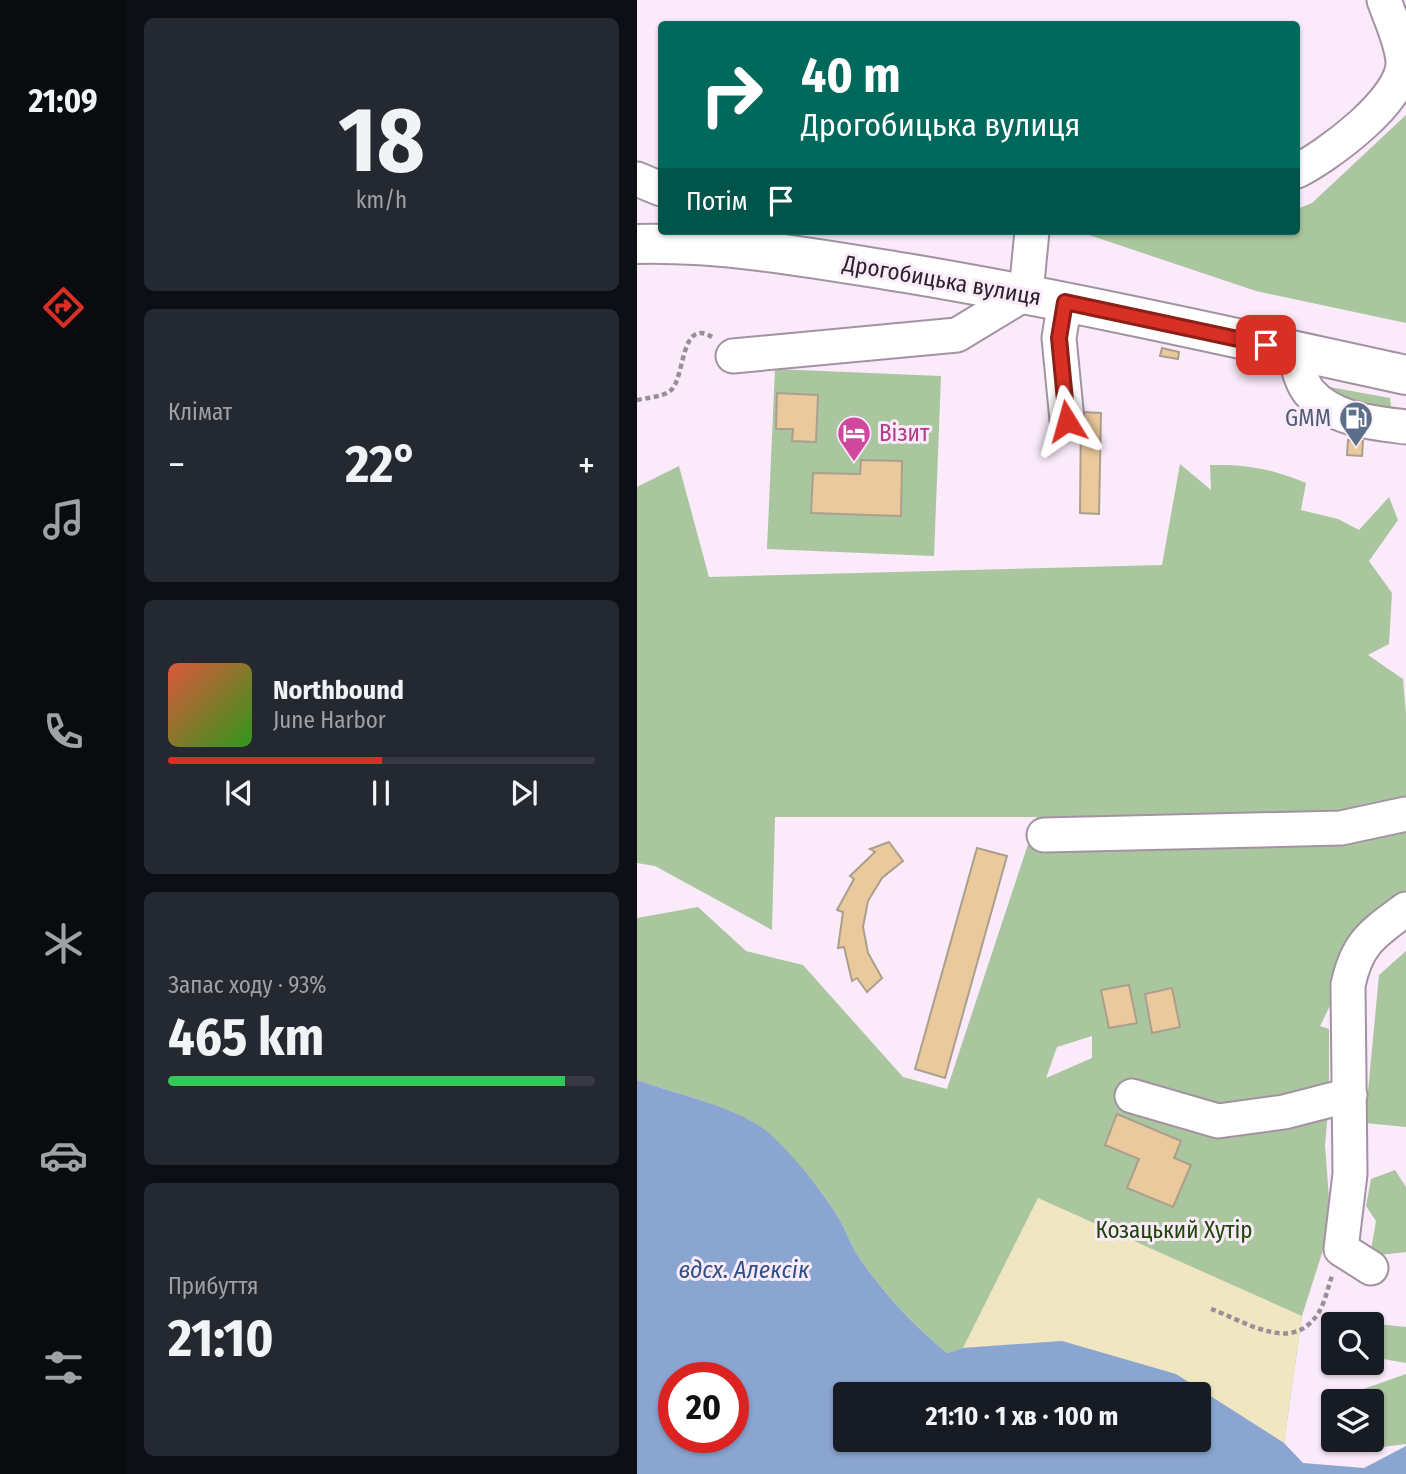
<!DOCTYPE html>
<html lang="uk">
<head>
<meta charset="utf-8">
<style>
  body { margin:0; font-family:"Fira Sans Condensed",sans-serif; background:#242831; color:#f1f3f6; height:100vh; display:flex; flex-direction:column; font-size:26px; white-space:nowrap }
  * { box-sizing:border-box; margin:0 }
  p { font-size:23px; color:#9ea1a6 }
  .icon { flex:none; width:38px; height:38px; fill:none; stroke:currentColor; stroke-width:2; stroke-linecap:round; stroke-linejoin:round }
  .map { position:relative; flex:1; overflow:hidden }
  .drawer { display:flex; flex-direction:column; gap:18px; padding:18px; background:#0d0f14; width:511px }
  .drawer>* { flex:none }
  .banner { position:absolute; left:21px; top:21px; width:642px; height:214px; border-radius:7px; box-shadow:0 2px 5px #0004; background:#00695c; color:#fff; overflow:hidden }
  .tools { position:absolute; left:684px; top:1312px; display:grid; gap:14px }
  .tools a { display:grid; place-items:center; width:63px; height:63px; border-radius:7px; background:#171b24; box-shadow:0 2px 5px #0004; font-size:35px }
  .speed { position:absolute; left:21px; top:1362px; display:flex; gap:14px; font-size:35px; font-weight:700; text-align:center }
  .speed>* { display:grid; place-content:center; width:91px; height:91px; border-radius:50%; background:#171b24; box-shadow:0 2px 5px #0004; line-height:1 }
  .speed .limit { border:10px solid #d22; background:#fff; color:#111 }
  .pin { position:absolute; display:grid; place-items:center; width:60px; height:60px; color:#fff; margin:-30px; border-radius:14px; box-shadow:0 4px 10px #0006 }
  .me { position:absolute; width:77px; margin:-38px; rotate:352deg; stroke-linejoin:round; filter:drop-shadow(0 0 5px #0008) }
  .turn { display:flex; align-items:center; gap:24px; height:147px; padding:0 28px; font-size:32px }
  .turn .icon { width:91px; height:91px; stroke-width:2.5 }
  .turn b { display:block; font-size:49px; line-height:60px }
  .then { display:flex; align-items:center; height:66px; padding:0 28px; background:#0003; gap:14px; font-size:26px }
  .big { font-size:52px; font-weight:700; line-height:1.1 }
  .drawer .widget { flex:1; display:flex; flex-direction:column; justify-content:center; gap:10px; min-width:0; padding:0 24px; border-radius:10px; background:#242831 }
  .drawer .dial { align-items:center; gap:0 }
  .dial b { font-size:91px; line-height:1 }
  .song { display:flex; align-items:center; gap:21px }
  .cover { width:84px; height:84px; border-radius:10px; background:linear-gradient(135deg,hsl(10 70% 55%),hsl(110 70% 35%)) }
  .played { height:7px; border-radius:4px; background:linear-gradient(90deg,#d93025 50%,#363941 50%) }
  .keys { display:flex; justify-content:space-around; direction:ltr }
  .heat { display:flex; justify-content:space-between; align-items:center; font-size:38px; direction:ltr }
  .charge { height:10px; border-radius:5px; background:linear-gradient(90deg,#34c759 93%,#363941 0) }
  .trip { position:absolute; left:196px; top:1382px; width:378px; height:70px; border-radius:7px; background:#171b24; box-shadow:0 2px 5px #0004; font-weight:700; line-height:70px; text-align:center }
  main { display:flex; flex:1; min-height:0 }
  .dock { display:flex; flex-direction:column; width:126px; justify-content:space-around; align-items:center; background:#090b0e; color:#9ea1a6 }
  .dock .icon { width:49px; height:49px }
  .dock .current { color:#d93025 }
  .dock b { font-size:32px; color:#f1f3f6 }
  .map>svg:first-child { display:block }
  .green { fill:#a9c69e; fill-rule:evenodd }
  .sand { fill:#f0e6c1 }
  .water { fill:#89a5d0; fill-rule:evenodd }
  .building { fill:#eac99c; stroke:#ab9f8e; stroke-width:2 }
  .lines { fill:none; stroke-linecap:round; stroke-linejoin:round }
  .minor-casing { stroke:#a393a2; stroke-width:37 }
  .major-casing { stroke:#a393a2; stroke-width:42 }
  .path { stroke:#9a8e9a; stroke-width:4.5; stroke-dasharray:5 3.5; stroke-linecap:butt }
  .minor { stroke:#fff; stroke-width:33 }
  .major { stroke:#fff; stroke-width:38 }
  .route-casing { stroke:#8d1f18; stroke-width:18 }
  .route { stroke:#d93025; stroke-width:12 }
  .labels { text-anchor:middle; stroke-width:6; stroke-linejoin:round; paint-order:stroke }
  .street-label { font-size:23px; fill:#2a242a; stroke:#faeafa }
  .service-label { font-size:23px; fill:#4e5e75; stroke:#faeafa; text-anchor:end }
  .hotel-label { font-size:23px; fill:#b23c85; stroke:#faeafa; text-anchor:start }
  .park-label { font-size:23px; fill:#1d4607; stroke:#faeafa }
  .water-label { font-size:24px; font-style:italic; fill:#2c5087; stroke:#faeafa }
</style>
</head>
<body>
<main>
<nav class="dock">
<b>21:09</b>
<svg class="icon current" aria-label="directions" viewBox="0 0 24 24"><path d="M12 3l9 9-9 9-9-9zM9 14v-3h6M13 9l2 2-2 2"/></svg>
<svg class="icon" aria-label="music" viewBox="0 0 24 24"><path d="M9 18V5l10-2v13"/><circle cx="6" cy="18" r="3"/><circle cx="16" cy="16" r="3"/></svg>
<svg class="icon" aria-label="phone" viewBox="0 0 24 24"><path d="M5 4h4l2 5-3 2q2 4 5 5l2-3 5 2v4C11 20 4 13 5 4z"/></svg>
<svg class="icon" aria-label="climate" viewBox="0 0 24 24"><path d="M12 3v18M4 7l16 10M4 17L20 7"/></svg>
<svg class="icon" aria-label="car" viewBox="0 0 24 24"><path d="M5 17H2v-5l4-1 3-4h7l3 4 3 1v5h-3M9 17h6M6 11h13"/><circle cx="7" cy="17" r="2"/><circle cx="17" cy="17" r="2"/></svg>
<svg class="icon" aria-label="filters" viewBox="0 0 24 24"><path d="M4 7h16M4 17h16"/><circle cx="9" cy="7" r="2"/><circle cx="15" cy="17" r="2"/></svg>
</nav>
<section class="drawer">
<div class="widget dial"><b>18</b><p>km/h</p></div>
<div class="widget"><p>Клімат</p>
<div class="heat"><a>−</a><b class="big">22°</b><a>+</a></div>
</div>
<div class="widget">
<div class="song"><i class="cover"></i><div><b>Northbound</b><p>June Harbor</p></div></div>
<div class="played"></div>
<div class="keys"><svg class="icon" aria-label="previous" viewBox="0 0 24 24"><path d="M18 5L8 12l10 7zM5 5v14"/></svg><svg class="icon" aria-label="pause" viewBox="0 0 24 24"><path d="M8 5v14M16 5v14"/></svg><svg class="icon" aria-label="next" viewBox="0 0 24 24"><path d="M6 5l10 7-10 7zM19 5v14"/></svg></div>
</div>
<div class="widget"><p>Запас ходу · 93%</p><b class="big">465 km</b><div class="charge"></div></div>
<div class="widget"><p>Прибуття</p><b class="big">21:10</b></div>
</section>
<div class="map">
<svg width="769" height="1474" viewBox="0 0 769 1474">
  <rect width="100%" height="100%" fill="#faeafa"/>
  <path class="green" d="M769,115V323L619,291L440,231H660V209L675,203Z
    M138,369L304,376L297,556L130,549Z
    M687,386L753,398L754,407L741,409L688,393Z
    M543,464L574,490L573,465C609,464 636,469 669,483L664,510L701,519L722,530L752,497L761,520L732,561L755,593L752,644L731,655L766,679L769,714V890L718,936L701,990L683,1026L692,1029V1100L688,1145L694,1225L665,1316L647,1443L539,1374L425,1341L326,1348L310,1353C277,1326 248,1295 223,1259C214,1246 209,1230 201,1217C183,1188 158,1157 133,1135C100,1106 41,1095 0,1080V918L61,907L109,951L166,965L266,1077L310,1089L400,817H138L135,930L18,866L0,863V487L42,466L72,577L525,565ZM455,1036V1058L409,1078L420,1047Z
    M769,951V1127L728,1123L742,975Z
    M758,1170L769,1187V1252L733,1256L739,1221L729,1206L734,1179Z
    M684,1318L769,1327V1363L735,1357V1325H696V1350L692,1349Z
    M769,1374V1444L737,1448L719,1440H735V1402H704V1397Z"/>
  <path class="sand" d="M401,1198L665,1316L647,1443L538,1374L425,1341L326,1348Z"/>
  <path class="water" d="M0,1080C41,1095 100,1106 133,1134C158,1157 183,1188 201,1217C209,1230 214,1246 223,1259C248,1295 277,1326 310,1353L326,1348L425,1341L539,1374L647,1443L666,1463L727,1468L769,1446V1474H0ZM37,1377H96V1437H37ZM208,1395H562V1440H208Z"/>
  <path class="building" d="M525,348L542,352L541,359L523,356Z
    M140,393L181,395L179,442L155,441L156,429H139Z
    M444,412L464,413L462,514L443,513Z
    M711,440L726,441L725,456L710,455Z
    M224,460L265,461L264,516L174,513L176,473L223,474Z
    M252,842L266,861L245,878L231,901L226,927L231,953L245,978L230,992L220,978L215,981L207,947L201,948L206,912L200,910L217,879L213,876L238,852L233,849Z
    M340,848L370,856L308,1078L278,1069Z
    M492,985L500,1023L472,1028L464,990Z
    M535,988L543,1027L515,1033L508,994Z
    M480,1114L544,1141L537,1158L554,1165L536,1207L490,1188L502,1159L468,1145Z"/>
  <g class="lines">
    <g class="minor-casing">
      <path id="minor" d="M660,171C690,156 767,100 766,62C765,42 753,18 747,0
        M0,179L24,189
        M428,301L422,338L430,420
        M656,351C660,364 664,382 672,392C696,420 736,423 769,427
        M96,356L320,335L389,293L395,231
        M407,835L704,828L769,814
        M495,1096L581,1121L647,1112L713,1095
        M734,1268L704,1249L713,1174L711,985C720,943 735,934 769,909"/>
    </g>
    <g class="major-casing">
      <path id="major" d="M0,244C91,242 180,259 269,273C437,301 603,339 769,375"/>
    </g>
    <path class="path" d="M0,400C9,398 25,397 33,391C49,380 42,313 78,339
      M574,1309C610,1322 656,1355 682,1312C688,1302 691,1287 695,1276"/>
    <use href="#minor" class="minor"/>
    <use href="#major" class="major"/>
  </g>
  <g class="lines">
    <g class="route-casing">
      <path id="route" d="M430,421L422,338L428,302L629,345"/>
    </g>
    <use href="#route" class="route"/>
  </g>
  <defs>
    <g id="fuel-pin" transform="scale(1.75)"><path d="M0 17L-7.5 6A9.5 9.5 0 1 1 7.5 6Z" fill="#5c6f8a" stroke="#faeafa"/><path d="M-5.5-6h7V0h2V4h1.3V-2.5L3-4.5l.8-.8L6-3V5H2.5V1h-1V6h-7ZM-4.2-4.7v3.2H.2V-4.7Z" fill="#fff"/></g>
    <g id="hotel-pin" transform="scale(1.75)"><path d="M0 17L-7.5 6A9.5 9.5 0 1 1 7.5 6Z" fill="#d1479c" stroke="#faeafa"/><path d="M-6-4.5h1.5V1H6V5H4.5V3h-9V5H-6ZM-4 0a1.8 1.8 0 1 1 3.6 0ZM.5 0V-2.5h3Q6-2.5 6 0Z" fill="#fff"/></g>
  </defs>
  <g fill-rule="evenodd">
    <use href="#fuel-pin" x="719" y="418"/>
    <use href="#hotel-pin" x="217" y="433"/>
  </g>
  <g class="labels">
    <g class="street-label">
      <text transform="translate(305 280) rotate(10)" y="8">Дрогобицька вулиця</text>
    </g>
    <g class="service-label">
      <text x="694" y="426">GMM</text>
    </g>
    <g class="hotel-label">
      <text x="242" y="441">Візит</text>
    </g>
    <g class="park-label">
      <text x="537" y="1238">Козацький Хутір</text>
    </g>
    <g class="water-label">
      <text x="107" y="1278">вдсх. Алексік</text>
    </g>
  </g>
</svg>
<div class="tools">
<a><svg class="icon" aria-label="search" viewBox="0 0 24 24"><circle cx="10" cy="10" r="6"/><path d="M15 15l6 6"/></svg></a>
<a><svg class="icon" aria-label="layers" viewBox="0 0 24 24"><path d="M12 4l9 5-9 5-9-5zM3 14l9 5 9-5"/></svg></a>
</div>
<div class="speed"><div class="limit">20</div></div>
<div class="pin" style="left:629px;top:345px;background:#d93025"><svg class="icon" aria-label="arrive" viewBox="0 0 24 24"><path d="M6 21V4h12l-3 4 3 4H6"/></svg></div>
<svg class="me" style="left:430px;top:421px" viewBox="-20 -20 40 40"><path d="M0-17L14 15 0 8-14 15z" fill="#d93025" stroke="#fff" stroke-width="4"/></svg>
<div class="trip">21:10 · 1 хв · 100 m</div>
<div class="banner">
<div class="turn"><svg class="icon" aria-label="right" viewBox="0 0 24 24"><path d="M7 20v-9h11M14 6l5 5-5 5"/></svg><div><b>40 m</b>Дрогобицька вулиця</div></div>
<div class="then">Потім<svg class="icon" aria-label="arrive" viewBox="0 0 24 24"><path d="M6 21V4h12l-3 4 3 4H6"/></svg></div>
</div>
</div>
</main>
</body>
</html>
